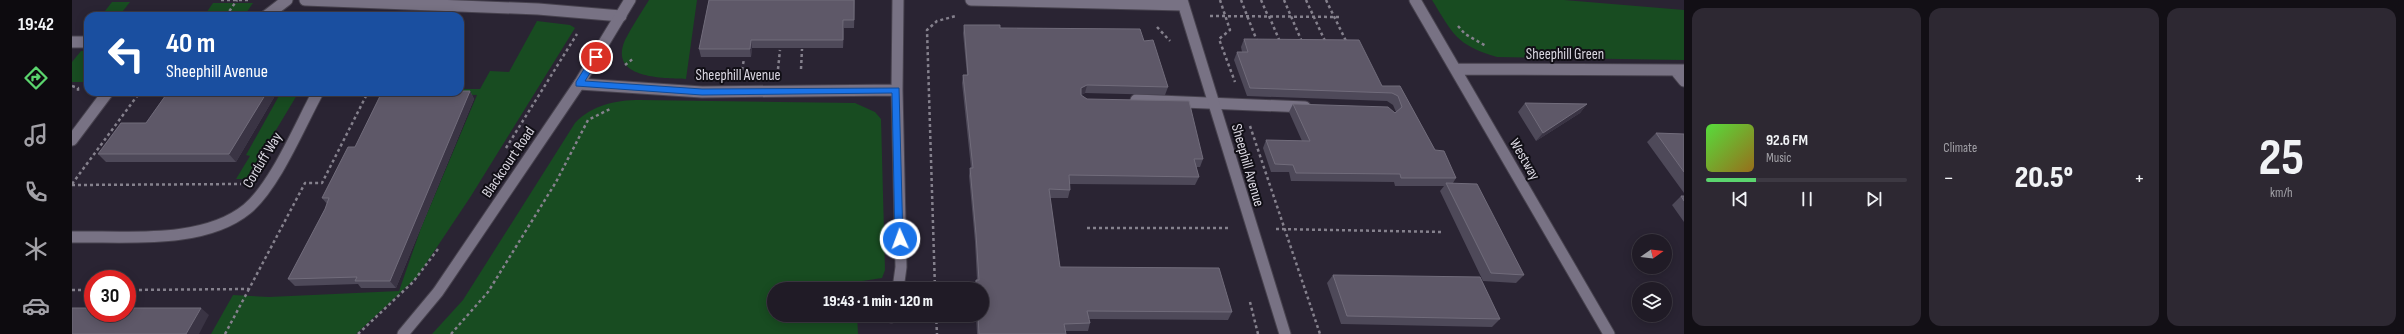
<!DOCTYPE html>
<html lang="en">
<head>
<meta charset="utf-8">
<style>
  body { margin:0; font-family:"Sofia Sans Condensed",sans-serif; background:#2d2832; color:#f1f3f6; height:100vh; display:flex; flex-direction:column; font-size:15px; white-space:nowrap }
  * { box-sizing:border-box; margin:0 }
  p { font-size:13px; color:#a2a1a7 }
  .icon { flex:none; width:22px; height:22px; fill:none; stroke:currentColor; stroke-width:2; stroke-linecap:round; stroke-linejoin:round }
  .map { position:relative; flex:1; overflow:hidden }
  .drawer { display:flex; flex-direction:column; gap:8px; padding:8px; background:#120f15; width:720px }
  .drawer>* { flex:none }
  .banner { position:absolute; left:12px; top:12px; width:380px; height:84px; border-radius:12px; box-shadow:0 2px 10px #0003,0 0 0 1px #3d3943; background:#1a4fa0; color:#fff; overflow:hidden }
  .needle { width:26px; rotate:76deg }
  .fabs { position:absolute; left:1560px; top:234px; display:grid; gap:8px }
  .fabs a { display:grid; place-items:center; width:40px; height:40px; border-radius:50%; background:#201b26; box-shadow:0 2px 10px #0003,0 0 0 1px #3d3943; font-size:20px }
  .speed { position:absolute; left:12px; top:270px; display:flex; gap:8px; font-size:20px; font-weight:700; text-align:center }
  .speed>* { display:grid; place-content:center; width:52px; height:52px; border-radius:50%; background:#201b26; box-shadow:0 2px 10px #0003,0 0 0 1px #3d3943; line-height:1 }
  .speed .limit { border:6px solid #d22; background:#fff; color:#111 }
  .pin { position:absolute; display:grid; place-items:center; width:34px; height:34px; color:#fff; margin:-17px; border:2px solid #fff; border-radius:50%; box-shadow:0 1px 4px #0007 }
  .me { position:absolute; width:44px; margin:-22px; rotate:358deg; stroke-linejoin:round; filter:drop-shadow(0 0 3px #0008) }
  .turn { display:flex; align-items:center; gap:14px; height:84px; padding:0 16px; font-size:18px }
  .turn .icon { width:52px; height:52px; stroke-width:2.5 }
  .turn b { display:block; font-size:28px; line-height:34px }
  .big { font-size:30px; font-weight:800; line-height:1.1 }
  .drawer .tile { flex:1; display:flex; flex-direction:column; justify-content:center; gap:6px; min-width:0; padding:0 14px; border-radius:12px; background:#2d2832 }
  .drawer .dial { align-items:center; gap:0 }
  .dial b { font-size:52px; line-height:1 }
  .song { display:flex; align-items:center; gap:12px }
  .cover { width:48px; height:48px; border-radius:6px; background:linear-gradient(135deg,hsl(110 70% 55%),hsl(40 70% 35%)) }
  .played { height:4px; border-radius:2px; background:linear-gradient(90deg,#5bd56e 25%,#3d3943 25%) }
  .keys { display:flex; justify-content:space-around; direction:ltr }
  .heat { display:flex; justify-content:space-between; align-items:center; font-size:22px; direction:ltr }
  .drawer .tiles { flex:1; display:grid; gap:8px; grid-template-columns:repeat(3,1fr) }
  .trip { position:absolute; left:695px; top:282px; width:222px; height:40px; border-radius:20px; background:#201b26; box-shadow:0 2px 10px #0003,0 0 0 1px #3d3943; font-weight:800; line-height:40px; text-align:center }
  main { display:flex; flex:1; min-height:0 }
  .menu { display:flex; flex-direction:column; width:72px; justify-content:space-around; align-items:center; background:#0d0b0f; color:#a2a1a7 }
  .menu .icon { width:28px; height:28px }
  .menu .current { color:#5bd56e }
  .menu b { font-size:18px; color:#f1f3f6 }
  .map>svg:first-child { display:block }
  .green { fill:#184c21 }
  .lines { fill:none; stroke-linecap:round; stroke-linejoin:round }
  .service-casing { stroke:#47424e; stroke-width:13 }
  .minor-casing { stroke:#47424e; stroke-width:13 }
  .tertiary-casing { stroke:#47424e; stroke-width:13 }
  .path { stroke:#85818d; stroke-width:2.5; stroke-dasharray:3 3; stroke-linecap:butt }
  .service { stroke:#787284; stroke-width:11 }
  .minor { stroke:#787284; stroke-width:11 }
  .tertiary { stroke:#787284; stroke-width:11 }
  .wall { fill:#4e4959 }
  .shaded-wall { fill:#3a3444 }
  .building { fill:#5e5868; stroke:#716c7b }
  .route { fill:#1a73e8; stroke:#114b97 }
  .labels { text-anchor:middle; stroke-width:4; stroke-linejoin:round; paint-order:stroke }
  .street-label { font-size:15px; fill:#dad7e1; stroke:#110f16 }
</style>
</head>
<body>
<main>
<nav class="menu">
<b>19:42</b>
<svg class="icon current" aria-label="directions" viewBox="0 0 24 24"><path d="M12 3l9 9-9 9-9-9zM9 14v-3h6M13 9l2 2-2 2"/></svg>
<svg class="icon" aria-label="music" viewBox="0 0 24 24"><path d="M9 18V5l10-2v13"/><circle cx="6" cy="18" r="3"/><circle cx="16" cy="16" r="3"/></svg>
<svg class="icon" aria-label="phone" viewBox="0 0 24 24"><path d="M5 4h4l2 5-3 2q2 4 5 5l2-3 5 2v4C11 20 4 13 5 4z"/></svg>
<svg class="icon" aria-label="climate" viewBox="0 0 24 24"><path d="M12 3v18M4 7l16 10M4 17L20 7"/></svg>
<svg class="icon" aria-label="car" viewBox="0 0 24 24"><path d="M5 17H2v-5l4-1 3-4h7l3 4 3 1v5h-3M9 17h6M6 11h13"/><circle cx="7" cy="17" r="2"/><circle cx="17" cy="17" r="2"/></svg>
</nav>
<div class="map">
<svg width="1612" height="334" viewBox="0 0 1612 334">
  <rect width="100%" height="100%" fill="#2a2433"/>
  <path class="green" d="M577,0H625L614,79C591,78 536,79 553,40C560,26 569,13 577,0Z
    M1360,0H1492L1612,10V60L1425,57C1384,45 1381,34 1360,0Z
    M40,2H58L47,16H29Z
    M141,3H181L172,16H132Z
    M465,21L498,25L503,28L399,196L345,277L284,334H139L161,295L197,297L327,291L349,228L405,95L312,92H388V89H408L418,71L437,72Z
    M9,51H16V82H0V62Z
    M192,92H225V95L195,145L183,179H164L178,156L174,155L208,94H192Z
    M568,100L783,103L803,112L809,119L813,270L810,278L784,282V289H702V315H785L786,334H360L391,300L503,123C520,105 544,100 568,100Z"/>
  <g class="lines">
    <g class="service-casing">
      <path id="service" d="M233,0L466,9L549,16
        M194,16L215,0
        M1064,100L1233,107"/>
    </g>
    <g class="minor-casing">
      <path id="minor" d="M826,0L825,90L829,267L826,289
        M899,0L1111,5
        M1110,0L1213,334
        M1343,0L1537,334
        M0,42H16
        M1383,69L1612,70
        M1603,70L1612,81
        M507,84L630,92L825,90
        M0,140L36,92
        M0,237C53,236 131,245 175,209C203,186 228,125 246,92
        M819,317L820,315"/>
    </g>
    <g class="tertiary-casing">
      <path id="tertiary" d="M331,334L366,292L507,84L558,0"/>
    </g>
    <path class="path" d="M149,0H178
      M1148,0L1158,30L1147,39L1163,82
      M1169,0L1185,41
      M1189,0L1196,16
      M1212,0L1230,42
      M1234,0L1253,41
      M1254,0L1275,43
      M154,16L165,0
      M1138,16L1269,17
      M1197,16L1208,42
      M1386,26L1393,34L1414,46
      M1085,27L1098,41
      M553,65L562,58
      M706,69L708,50
      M729,69L730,49
      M670,70L672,59
      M0,86L6,88V93
      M1178,126L1248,334
      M434,148L505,34
      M0,184L68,92
      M0,185L169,184
      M1015,228H1157
      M1204,229L1372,232
      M863,289L855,30L865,21L884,16
      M0,290H21
      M55,290L177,289L233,183H250L294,96
      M1178,302L1186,334
      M864,315L865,334
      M153,334L177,289
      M286,334L341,282L366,249
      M379,334L416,292L484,182L516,120L538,109"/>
    <use href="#service" class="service"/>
    <use href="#minor" class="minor"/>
    <use href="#tertiary" class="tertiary"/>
  </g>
  <path class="wall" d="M637,0H783L782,28H772L771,48H680L679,57H629L627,49Z
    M892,25L1072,41L1096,87L1093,95L1013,93L1009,95L1015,99L1131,159L1128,167H1124L1127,177L1123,185L997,184L998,190L996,198H978L988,267L1160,312L1156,320L1017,319L1018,323L1016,331H993L994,334H905L904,315H910V289H902L904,280H905L903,242L897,176L898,168H899L890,83L891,75H895L891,33Z
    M1172,39L1310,86H1328L1363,150L1384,178L1381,183L1452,275L1444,283L1411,281L1368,191L1372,186H1323L1322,182L1219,181L1217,172H1199L1191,148L1194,140L1230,141L1217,112L1221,104L1323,113L1324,112L1321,105L1315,101L1175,96L1162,60L1165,52H1170L1169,47Z
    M398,91L402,99L324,288H289L286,284L223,286L216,279L253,209L255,204L250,198L283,147Z
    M204,94L164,162H34L26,154L74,123Z
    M1453,103L1515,104L1508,113L1464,141L1446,112Z
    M1584,133L1612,134V193L1575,142Z
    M1609,196H1612V222L1600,205Z
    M1261,275L1428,319L1420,327L1269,324L1255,283Z"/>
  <path class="shaded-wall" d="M771,20L772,28L771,48Z
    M679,40L680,48L679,57L678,49Z
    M1015,85L1013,93L1007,96L1009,88Z
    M398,91L402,99L324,288L318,281Z
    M195,92H203L204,94L164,162L157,154Z
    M1515,104L1508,113L1464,141L1471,133Z
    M129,308L137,315L127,334H114Z"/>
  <path class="building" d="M637,0H782V20H771V40H679L678,49H627Z
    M892,25H928V28L1068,29L1072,41L1081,40L1096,87L1015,85L1009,88V95L1015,99L1117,101L1131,159H1122L1127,177L997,175L998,190L977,189L988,267L1147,268L1160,312L1015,311L1018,323L992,324L994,334H907L906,315H910V289H904V280H907L904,234L898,168H901L891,75H896Z
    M1172,39L1287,40L1310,86H1328L1363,150L1372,151L1384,178H1329L1328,174L1224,173L1221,165L1203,164L1194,140L1238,141L1221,104L1316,107L1323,113L1330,107L1326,96L1320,93L1178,88L1165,52H1176Z
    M388,91H398L318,281H283L285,277L216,279L253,209L257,198H250L276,147H283L310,92H388Z
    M96,92H195L157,154H26L49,123H74Z
    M1453,103L1515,104L1471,133Z
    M1584,133L1612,134V172Z
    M1374,183L1405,184L1452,275L1419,273Z
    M1609,196H1612V201Z
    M1261,275L1408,277L1428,319L1275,316Z
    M0,308H21V313H55V308H129L114,334H0Z"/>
  <path class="route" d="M524,54L528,57L513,81L630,89L827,88L831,242H824L823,239L820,93L630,95L504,86V82L521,55Z"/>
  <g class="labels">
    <g class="street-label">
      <text x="1493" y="59">Sheephill Green</text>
      <text x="666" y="80">Sheephill Avenue</text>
      <text transform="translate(1453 159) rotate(60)" y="5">Westway</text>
      <text transform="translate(190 160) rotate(-59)" y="5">Corduff Way</text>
      <text transform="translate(436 162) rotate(-56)" y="5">Blackcourt Road</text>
      <text transform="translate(1176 165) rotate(74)" y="5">Sheephill Avenue</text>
    </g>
  </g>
</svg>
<div class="fabs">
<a><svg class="needle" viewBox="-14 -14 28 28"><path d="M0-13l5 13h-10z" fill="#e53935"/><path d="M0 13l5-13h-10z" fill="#a2a1a7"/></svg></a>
<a><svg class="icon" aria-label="layers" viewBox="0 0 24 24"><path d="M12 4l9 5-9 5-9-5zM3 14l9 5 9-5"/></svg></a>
</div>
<div class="speed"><div class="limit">30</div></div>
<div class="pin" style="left:524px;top:57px;background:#d93025"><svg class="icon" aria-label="arrive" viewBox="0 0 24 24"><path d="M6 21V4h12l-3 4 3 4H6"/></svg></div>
<svg class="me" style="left:828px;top:239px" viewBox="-20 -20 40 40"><circle r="17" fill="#1a73e8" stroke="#fff" stroke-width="3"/><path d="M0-11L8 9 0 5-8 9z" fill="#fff"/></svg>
<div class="trip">19:43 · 1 min · 120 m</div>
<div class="banner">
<div class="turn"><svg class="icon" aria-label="left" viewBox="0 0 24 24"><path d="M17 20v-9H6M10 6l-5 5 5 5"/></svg><div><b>40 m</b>Sheephill Avenue</div></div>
</div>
</div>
<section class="drawer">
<div class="tiles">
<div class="tile">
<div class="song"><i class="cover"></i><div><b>92.6 FM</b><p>Music</p></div></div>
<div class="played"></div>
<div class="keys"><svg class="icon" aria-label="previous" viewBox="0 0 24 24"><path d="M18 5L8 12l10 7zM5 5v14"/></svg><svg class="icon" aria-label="pause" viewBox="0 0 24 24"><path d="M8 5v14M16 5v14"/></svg><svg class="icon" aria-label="next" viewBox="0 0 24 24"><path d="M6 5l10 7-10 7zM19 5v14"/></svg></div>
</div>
<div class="tile"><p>Climate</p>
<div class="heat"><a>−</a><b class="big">20.5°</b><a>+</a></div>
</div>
<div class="tile dial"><b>25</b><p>km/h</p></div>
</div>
</section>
</main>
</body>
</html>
